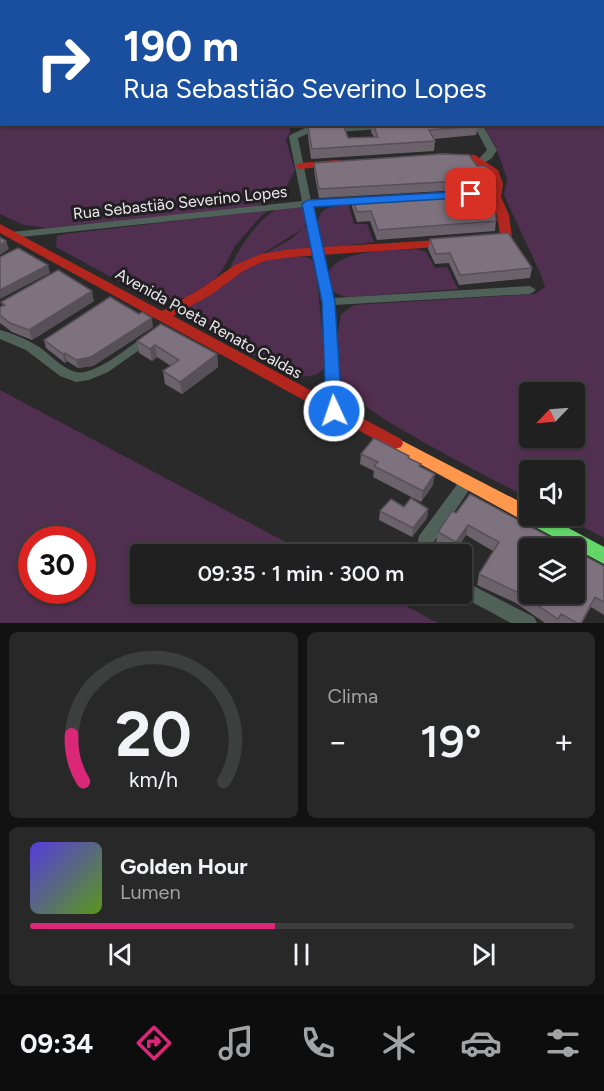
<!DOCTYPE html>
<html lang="pt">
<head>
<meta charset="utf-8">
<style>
  body { margin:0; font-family:Figtree,sans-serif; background:#282829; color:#f1f3f6; height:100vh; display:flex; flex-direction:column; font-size:22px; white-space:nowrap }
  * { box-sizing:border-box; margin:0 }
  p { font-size:20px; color:#a2a3a5 }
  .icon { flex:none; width:33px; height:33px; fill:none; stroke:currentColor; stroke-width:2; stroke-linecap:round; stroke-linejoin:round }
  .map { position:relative; height:623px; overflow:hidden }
  .panel { display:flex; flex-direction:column; gap:9px; padding:9px; background:#121212; flex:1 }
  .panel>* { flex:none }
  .top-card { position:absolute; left:0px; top:0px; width:604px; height:126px; box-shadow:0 2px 4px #0004,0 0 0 2px #3d3e3e; background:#1a4fa0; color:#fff; overflow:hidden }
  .needle { width:39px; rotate:245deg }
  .controls { position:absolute; left:519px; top:382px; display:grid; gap:12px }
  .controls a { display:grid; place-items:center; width:66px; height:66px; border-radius:6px; background:#202020; box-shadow:0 2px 4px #0004,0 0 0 2px #3d3e3e; font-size:30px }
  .speed { position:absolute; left:18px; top:526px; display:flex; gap:12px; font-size:30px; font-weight:700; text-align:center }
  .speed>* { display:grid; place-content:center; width:78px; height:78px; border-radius:50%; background:#202020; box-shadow:0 2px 4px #0004,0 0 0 2px #3d3e3e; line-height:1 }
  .speed .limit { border:9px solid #d22; background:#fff; color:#111 }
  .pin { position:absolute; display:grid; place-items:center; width:51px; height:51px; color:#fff; margin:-26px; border-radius:12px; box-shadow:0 3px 9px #0006 }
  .me { position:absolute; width:66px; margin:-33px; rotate:357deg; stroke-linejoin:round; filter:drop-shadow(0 0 4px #0008) }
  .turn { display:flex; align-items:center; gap:21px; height:126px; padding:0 24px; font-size:27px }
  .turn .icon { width:78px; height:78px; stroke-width:2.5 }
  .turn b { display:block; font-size:42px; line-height:51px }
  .big { font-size:45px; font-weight:600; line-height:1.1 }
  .panel .card { flex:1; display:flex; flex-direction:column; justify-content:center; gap:9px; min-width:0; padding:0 21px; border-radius:9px; background:#282829 }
  .panel .dial { align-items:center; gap:0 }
  .dial svg { height:156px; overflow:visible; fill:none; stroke:#3d3e3e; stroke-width:7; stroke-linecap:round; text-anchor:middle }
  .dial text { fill:#f1f3f6; stroke:none }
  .song { display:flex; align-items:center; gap:18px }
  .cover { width:72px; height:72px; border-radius:9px; background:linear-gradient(135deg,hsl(250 70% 55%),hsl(90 70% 35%)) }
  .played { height:6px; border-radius:3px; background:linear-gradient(90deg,#db2777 45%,#3d3e3e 45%) }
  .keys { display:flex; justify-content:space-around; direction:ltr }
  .heat { display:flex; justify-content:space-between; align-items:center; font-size:33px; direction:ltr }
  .panel .tiles { flex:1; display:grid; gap:9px; grid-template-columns:1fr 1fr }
  .card:last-child { grid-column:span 2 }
  .trip { position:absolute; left:130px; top:544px; width:342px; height:60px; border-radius:6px; background:#202020; box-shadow:0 2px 4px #0004,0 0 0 2px #3d3e3e; font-weight:600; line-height:60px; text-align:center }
  .tab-bar { display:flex; height:96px; justify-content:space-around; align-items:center; background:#0d0d0d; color:#a2a3a5 }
  .tab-bar .icon { width:42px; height:42px }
  .tab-bar .on { color:#db2777 }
  .tab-bar b { font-size:27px; color:#f1f3f6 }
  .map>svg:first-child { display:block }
  .green { fill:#512f50; fill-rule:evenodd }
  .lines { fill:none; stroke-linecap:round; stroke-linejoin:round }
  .street { fill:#506159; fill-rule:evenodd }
  .fast { fill:#63d668; fill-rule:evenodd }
  .slow { fill:#ff974d; fill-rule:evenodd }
  .jam { fill:#b3261e; fill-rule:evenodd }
  .wall { fill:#6c626c }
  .shaded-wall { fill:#585058 }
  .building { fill:#7e727e; stroke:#585058; stroke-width:1.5 }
  .route { fill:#1a73e8; stroke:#114b97; stroke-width:1.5 }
  .labels { text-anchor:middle; stroke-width:6; stroke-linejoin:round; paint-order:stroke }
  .street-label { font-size:16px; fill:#eae8ea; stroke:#221f22 }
</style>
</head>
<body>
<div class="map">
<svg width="604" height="623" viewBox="0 0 604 623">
  <rect width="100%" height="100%" fill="#2b2a2b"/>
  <path class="green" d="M293,0H514L517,1L294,2Z
    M0,21L2,124L290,125V132L286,140L295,170C280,198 282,199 250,208L48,228L24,225L0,214Z
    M604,29V538L563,516H574V471H530L529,498C498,482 357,411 344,387C333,366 337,337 341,314L354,305L535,294L545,287L541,275L504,195L507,179L496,147L483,125L603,124ZM530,393H574V438H530Z
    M348,204L354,224H367L374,242L326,248L320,244C314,216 318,206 348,204Z
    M300,206L308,216L304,228L308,226L315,250L264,254L291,239L302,229L262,254L230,268C238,249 258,219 277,209C282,205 293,206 300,206Z
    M270,210L261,216L235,246L224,267L214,280L186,298L151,299L56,247L57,236L65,234Z
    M416,249L426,252L435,268L447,267L458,289L348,297C339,295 329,292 328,281C325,248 395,251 416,249Z
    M294,256L307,257L315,262L326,367L316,375L301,377L228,343L177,311L256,262Z
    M0,390L310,555H141V594H383L438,623H0ZM32,540H82V591H32Z"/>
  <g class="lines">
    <path class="street" d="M11,0H17L10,2Z
      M81,0H87V2H81Z
      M139,0H145L146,2H140Z
      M193,0H212L189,2Z
      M514,0H521L522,2H515Z
      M0,5H2V9H0Z
      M603,14H604V18H603Z
      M0,18H2V22H0Z
      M603,24H604L603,29Z
      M363,124H414L410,127L307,134L298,138L311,201L366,197L371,200L366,203L313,207L333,298L530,286L536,290L530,294L334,305L341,411L339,415H329L327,411L322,302L303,207L12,238L7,235L12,232L302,201L289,137L290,135L305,128Z
      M473,124H482L497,150L492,158L481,165L476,162L487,150Z
      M0,330C11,333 24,338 34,344C50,352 66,376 85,372C107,366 127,348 145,336L149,335L155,339L108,372L89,380L76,382L60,376L26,350L0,339Z
      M466,477L471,479L474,483L433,543L431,555H415L419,536L461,479Z
      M462,580L534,617L537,623H511L457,594H462Z"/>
    <path class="fast" d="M530,509V516H546L604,547V564L524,521L521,516L524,511Z"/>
    <path class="slow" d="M395,437L530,507V516H539L536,521L530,523L524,521L389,447L387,443L389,439Z"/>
    <path class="jam" d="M439,153L475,155L498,170L503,184L501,197L509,215L512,237L510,240L485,243L479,239L485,235L500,234L497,215L489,197L493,184L489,174L469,160L435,158V154Z
      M337,160L341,161V165L300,169L295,166L300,163Z
      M0,224L162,311L202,288L235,265L261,254L292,249L456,239L458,242L456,245L452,246L292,257L264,261L243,271L212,294L173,316L401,439L403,443L401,447L395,449L389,447L0,233Z"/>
  </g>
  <path class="wall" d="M302,124H327L303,127Z
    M372,124H477L478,126L476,135L434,139L435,141L434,151L311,159L308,136V127L348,138L374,137L371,132Z
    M314,163L477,166L488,178L486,187L479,189L319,198L314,171Z
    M353,198L493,203V207L496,221L495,231L377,240L370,221L357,222L352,207Z
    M430,239L532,268L530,278L459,285L449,263L435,264L428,249Z
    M94,301L32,340L12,332L0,323V307L3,306L1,302Z
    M153,327L93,366L78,368L67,361L65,363L46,348L44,340Z
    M137,341L217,354L218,367L182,394L165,384L163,371L171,366L157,357L152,361L139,353Z
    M361,454L409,458L421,464L420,467L433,485L421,502L373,477L374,471L360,464Z
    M404,507L428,509L427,518L412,537L379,520L380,511Z
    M452,511L604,566V615L591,607L582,623H545L516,603L477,585L479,574L493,551L466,535L454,553L436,542L438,532Z"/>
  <path class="shaded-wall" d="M488,178L486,187L479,189L480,180Z
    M6,241L9,249L0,255V245Z
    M48,265L50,273L0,299V290Z
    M92,291L94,301L32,340L29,330Z
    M152,318L153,327L93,366L78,368L76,360Z
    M155,345L157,357L152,361L150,349Z
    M65,353L67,361L65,363L63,354Z
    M217,354L218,367L182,394L180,382Z
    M435,474L433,485L421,502L423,491Z
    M428,509L427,518L412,537L413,528Z
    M468,525L466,535L454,553L456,542Z"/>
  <path class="building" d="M158,0H186L187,2H159Z
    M343,124L348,138L378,137L373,124H477L478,126L429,130L435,141L312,149L308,127Z
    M442,154L469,155L477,166H485L488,169V178L480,180L319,189L314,163Z
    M486,190L493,203H491L495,210L496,221L378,230L371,211L357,212L353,198Z
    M508,233L532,268L460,275L450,253L436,254L430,239Z
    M0,237L6,241L0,245Z
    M18,248L48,265L0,290V257Z
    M58,270L92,291L29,330L10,323L0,315V307L5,305L1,302Z
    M110,297L139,314L142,312L152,318L91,357L76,360L65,353L63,354L44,340Z
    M161,324L217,354L180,382L163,371L179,360L155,345L150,349L137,341Z
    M374,438L409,456L408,458L421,464L419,466L435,474L423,491L374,466L378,462L361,454Z
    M470,494L572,549H530V594H574V550L604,566V602L595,597L581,623H577L561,614L558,619L519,593L479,574L499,542L468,525L456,542L438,532L452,511L456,513Z
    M411,498L428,509L413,528L380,511L391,499L404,507Z"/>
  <path class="route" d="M471,191L477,194L475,197L314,207L335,302L342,411L340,415H329L326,411L322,302L302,204L308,200Z"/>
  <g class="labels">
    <g class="street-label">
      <text transform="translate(180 202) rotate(-6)" y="6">Rua Sebastião Severino Lopes</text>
      <text transform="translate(209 323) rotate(29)" y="6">Avenida Poeta Renato Caldas</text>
    </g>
  </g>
</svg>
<div class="controls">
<a><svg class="needle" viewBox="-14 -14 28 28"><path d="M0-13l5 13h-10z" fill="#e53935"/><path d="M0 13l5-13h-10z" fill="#a2a3a5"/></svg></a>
<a><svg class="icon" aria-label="sound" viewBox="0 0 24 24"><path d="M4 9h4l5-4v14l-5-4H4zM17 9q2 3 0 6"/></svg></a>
<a><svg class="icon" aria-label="layers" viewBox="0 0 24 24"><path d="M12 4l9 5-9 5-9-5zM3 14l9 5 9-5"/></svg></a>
</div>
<div class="speed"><div class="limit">30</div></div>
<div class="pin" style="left:471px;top:194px;background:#d93025"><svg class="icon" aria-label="arrive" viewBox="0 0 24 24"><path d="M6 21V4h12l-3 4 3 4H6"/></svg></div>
<svg class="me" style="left:334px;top:411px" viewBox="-20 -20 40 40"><circle r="17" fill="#1a73e8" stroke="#fff" stroke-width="3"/><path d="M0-11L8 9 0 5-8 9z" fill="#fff"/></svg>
<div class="trip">09:35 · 1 min · 300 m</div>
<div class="top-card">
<div class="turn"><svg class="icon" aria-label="right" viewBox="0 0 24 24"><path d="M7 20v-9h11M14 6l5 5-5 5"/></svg><div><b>190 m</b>Rua Sebastião Severino Lopes</div></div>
</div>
</div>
<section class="panel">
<div class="tiles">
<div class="card dial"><svg viewBox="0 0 100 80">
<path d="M14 69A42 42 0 1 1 86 69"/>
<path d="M14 69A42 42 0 0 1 8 45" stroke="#db2777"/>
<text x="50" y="56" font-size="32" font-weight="700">20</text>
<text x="50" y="72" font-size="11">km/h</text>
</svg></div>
<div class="card"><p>Clima</p>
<div class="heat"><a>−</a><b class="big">19°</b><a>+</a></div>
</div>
<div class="card">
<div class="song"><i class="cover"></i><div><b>Golden Hour</b><p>Lumen</p></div></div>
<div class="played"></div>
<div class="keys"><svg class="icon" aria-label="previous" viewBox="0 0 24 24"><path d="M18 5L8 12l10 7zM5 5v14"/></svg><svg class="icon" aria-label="pause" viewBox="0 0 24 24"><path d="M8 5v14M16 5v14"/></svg><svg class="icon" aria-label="next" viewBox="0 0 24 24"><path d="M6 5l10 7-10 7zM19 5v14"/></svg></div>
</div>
</div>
</section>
<nav class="tab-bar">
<b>09:34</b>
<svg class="icon on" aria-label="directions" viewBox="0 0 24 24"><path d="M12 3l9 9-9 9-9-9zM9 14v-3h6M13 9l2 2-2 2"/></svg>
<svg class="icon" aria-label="music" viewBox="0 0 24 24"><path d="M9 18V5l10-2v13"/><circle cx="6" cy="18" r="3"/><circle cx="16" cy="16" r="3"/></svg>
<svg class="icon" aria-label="phone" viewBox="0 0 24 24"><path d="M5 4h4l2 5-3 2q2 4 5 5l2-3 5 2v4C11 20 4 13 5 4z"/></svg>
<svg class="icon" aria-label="climate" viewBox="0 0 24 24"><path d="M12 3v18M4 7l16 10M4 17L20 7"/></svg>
<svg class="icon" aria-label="car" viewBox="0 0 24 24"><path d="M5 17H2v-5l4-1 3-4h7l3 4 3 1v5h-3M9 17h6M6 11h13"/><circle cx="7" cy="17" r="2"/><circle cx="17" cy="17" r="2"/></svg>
<svg class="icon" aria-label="filters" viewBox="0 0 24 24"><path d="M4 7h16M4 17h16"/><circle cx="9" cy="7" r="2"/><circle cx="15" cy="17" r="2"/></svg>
</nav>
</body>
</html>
